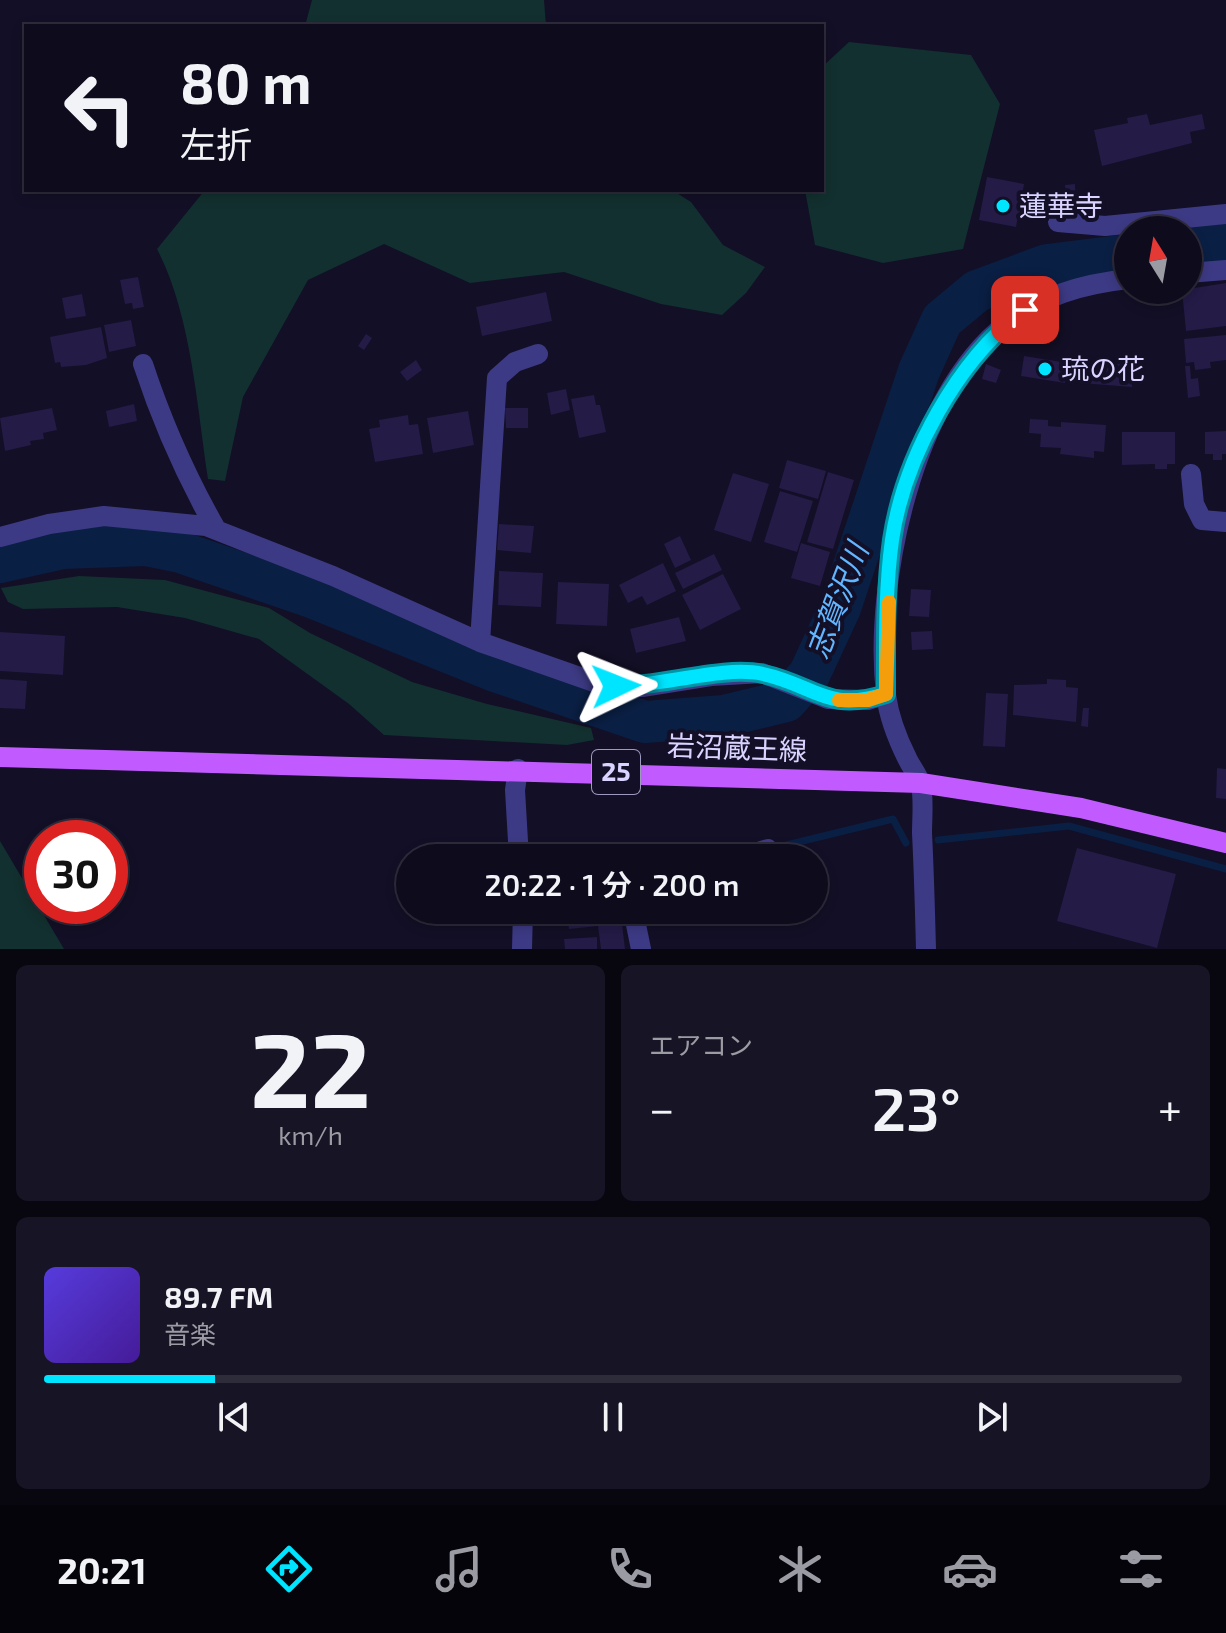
<!DOCTYPE html>
<html lang="ja">
<head>
<meta charset="utf-8">
<style>
  body { margin:0; font-family:"Exo 2","Noto Sans JP",sans-serif; background:#171425; color:#f1f3f6; height:100vh; display:flex; flex-direction:column; font-size:30px; white-space:nowrap }
  * { box-sizing:border-box; margin:0 }
  p { font-size:26px; color:#9b9ba3 }
  .icon { flex:none; width:44px; height:44px; fill:none; stroke:currentColor; stroke-width:2; stroke-linecap:round; stroke-linejoin:round }
  .map { position:relative; height:949px; overflow:hidden }
  .side { display:flex; flex-direction:column; gap:16px; padding:16px; background:#08060f; flex:1 }
  .side>* { flex:none }
  .hud { position:absolute; left:24px; top:24px; width:800px; height:168px; border-radius:0px; box-shadow:0 4px 12px #0003,0 0 0 2px #2e2b3b; background:#0e0b1c; color:#f1f3f6; overflow:hidden }
  .needle { width:52px; rotate:349deg }
  .tools { position:absolute; left:1114px; top:216px; display:grid; gap:16px }
  .tools a { display:grid; place-items:center; width:88px; height:88px; border-radius:50%; background:#0e0b1c; box-shadow:0 4px 12px #0003,0 0 0 2px #2e2b3b; font-size:40px }
  .speed { position:absolute; left:24px; top:820px; display:flex; gap:16px; font-size:40px; font-weight:700; text-align:center }
  .speed>* { display:grid; place-content:center; width:104px; height:104px; border-radius:50%; background:#0e0b1c; box-shadow:0 4px 12px #0003,0 0 0 2px #2e2b3b; line-height:1 }
  .speed .limit { border:12px solid #d22; background:#fff; color:#111 }
  .pin { position:absolute; display:grid; place-items:center; width:68px; height:68px; color:#fff; margin:-34px; border-radius:16px; box-shadow:0 4px 12px #0006 }
  .me { position:absolute; width:88px; margin:-44px; rotate:88deg; stroke-linejoin:round; filter:drop-shadow(0 0 6px #0008) }
  .turn { display:flex; align-items:center; gap:28px; height:168px; padding:0 24px; font-size:36px }
  .turn .icon { width:104px; height:104px; stroke-width:2.5 }
  .turn b { display:block; font-size:56px; line-height:68px }
  .big { font-size:60px; font-weight:600; line-height:1.1 }
  .side .tile { flex:1; display:flex; flex-direction:column; justify-content:center; gap:12px; min-width:0; padding:0 28px; border-radius:12px; background:#171425 }
  .side .dial { align-items:center; gap:0 }
  .dial b { font-size:104px; line-height:1 }
  .song { display:flex; align-items:center; gap:24px }
  .cover { width:96px; height:96px; border-radius:12px; background:linear-gradient(135deg,hsl(250 70% 55%),hsl(260 70% 35%)) }
  .played { height:8px; border-radius:4px; background:linear-gradient(90deg,#00e5ff 15%,#2e2b3b 15%) }
  .keys { display:flex; justify-content:space-around; direction:ltr }
  .heat { display:flex; justify-content:space-between; align-items:center; font-size:44px; direction:ltr }
  .side .tiles { flex:1; display:grid; gap:16px; grid-template-columns:1fr 1fr }
  .tile:last-child { grid-column:span 2 }
  .trip { position:absolute; left:396px; top:844px; width:432px; height:80px; border-radius:40px; background:#0e0b1c; box-shadow:0 4px 12px #0003,0 0 0 2px #2e2b3b; font-weight:600; line-height:80px; text-align:center }
  .dock { display:flex; height:128px; justify-content:space-around; align-items:center; background:#06040b; color:#9b9ba3 }
  .dock .icon { width:56px; height:56px }
  .dock .current { color:#00e5ff }
  .dock b { font-size:36px; color:#f1f3f6 }
  .map>svg:first-child { display:block }
  .green { fill:#12302f }
  .lines { fill:none; stroke-linecap:round; stroke-linejoin:round }
  .stream { stroke:#0a1f44; stroke-width:7 }
  .river { stroke:#0a1f44; stroke-width:42 }
  .building { fill:#241b47 }
  .minor { stroke:#3d3a85; stroke-width:20 }
  .major { stroke:#c25bff; stroke-width:20 }
  .route-casing { stroke:#0095a6; stroke-width:20 }
  .route { stroke:#00e5ff; stroke-width:14 }
  .slow { stroke:#f59e0b; stroke-width:14 }
  .poi-dot { fill:#00e5ff; stroke:#130f26; stroke-width:3 }
  .labels { text-anchor:middle; stroke-width:8; stroke-linejoin:round; paint-order:stroke }
  .shield { fill:#130f26; stroke:#9e99be; stroke-width:2 }
  .shield-label { font-size:26px; font-weight:bold; fill:#d9d4ff }
  .poi-label { font-size:28px; fill:#d9d4ff; stroke:#130f26; text-anchor:start }
  .street-label { font-size:28px; fill:#d9d4ff; stroke:#130f26 }
  .water-label { font-size:30px; font-style:italic; fill:#62b6ff; stroke:#130f26 }
</style>
</head>
<body>
<div class="map">
<svg width="1226" height="949" viewBox="0 0 1226 949">
  <rect width="100%" height="100%" fill="#130f26"/>
  <path class="green" d="M312,0H544L546,26H305Z
    M849,42L971,55L1000,104L963,249L883,263L815,245L805,190H822V67Z
    M205,190H672L691,202L723,245L765,267L746,293L722,315L661,304L564,272L470,283L384,244L308,280L243,397L225,481L208,479C197,406 191,314 157,249Z
    M79,576L165,580L269,608L310,633L412,682L487,704L591,728L594,740L567,745L384,735L349,704L259,639L185,618L117,607L23,609L8,602L1,588Z
    M0,841L64,949H0Z"/>
  <g class="lines">
    <path class="stream" d="M938,840L1069,826L1226,869
      M770,849L893,819L906,843"/>
    <path class="river" d="M1188,247L1226,242
      M0,562L63,548L146,545L180,552L314,598L495,671L645,722L724,716L786,701L809,675L840,608L919,371L942,320L977,291L1047,265L1128,255"/>
  </g>
  <path class="building" d="M1147,114L1150,125L1202,114L1205,129L1190,132L1192,143L1102,166L1094,130L1128,123L1127,118Z
    M987,177L1024,184L1022,196L1030,197L1026,218L1018,216L1016,227L979,220Z
    M1075,184L1076,208L1067,209L1065,185Z
    M138,277L144,307L133,309L132,303L125,304L120,280Z
    M1226,283V326L1186,331L1182,290Z
    M546,292L552,321L482,336L476,307Z
    M82,294L86,316L66,319L62,298Z
    M131,320L136,346L109,352L104,325Z
    M101,327L107,358L86,365L61,367L60,362L55,363L50,337Z
    M366,334L372,338L364,350L358,346Z
    M1226,335V360L1210,362L1211,368L1195,370L1194,362L1186,363L1184,339Z
    M1024,356L1068,363L1065,383L1021,376Z
    M416,360L422,370L407,381L400,372Z
    M1083,360L1134,364L1132,387L1081,383Z
    M986,364L1001,370L996,383L982,379Z
    M1185,366H1190L1191,379L1198,378L1200,396L1188,398Z
    M566,389L570,410L551,415L547,393Z
    M594,395L596,405H600L606,432L579,438L571,399Z
    M134,404L137,421L109,427L106,411Z
    M52,408L57,430L43,433L44,439L30,441L31,445L5,451L0,418Z
    M505,408H528V428H506Z
    M468,411L474,445L433,453L427,418Z
    M408,415L409,425L418,424L423,454L375,462L369,429L380,427L379,420Z
    M1030,419L1048,420V426L1061,427V422L1106,425L1104,452L1094,451V458L1060,454L1061,448L1040,447L1041,434L1029,433Z
    M1226,431V454H1222V460H1213V454H1205V432Z
    M1122,432H1175V464H1167V469H1155V464L1122,465Z
    M787,460L826,471L818,499L779,488Z
    M828,472L854,480L833,549L807,542Z
    M733,473L769,484L751,542L714,530Z
    M780,491L813,501L797,552L764,542Z
    M499,524L534,526L531,553L497,550Z
    M680,536L691,560L675,568L664,544Z
    M801,543L830,552L820,586L791,578Z
    M714,554L722,570L683,589L675,573Z
    M663,563L676,591L647,605L642,596L628,603L619,585Z
    M499,571L543,573L541,607L498,605Z
    M723,574L741,609L700,630L682,595Z
    M558,582L609,584L607,626L556,624Z
    M911,589L931,590L929,617L909,616Z
    M679,617L686,641L636,653L630,629Z
    M932,631L933,649L912,650L911,632Z
    M0,632L65,636L63,675L0,671Z
    M0,679L27,681L25,709L0,708Z
    M1047,679L1066,680V687L1078,688L1076,722L1013,715L1014,685L1047,684Z
    M986,693L1008,694L1005,747L983,746Z
    M1083,708H1089L1088,727L1081,726Z
    M1217,768L1226,769V799L1216,798Z
    M1077,848L1176,874L1157,948L1057,921Z
    M610,911L611,915H621L625,949H601L598,926L569,929L567,916Z
    M597,937V949H565L564,939Z"/>
  <g class="lines">
    <path class="minor" d="M1058,222L1105,226L1226,214
      M1188,273L1226,270
      M143,364C162,422 186,476 216,529
      M1191,474L1194,504L1202,520L1226,522
      M0,537L49,524L104,516L206,526L333,576L480,642L594,682L642,687L711,676L762,673L828,699L868,700L886,694
      M480,642L497,378L515,362L538,354
      M518,769L515,790L519,858
      M738,858L768,849
      M633,910L641,949
      M522,949L523,910
      M926,949C925,910 924,872 922,833C922,818 924,800 921,785C919,776 911,767 907,758C897,738 889,717 886,695C873,583 913,397 1005,325C1041,296 1082,284 1128,279"/>
    <path class="major" d="M0,757L921,783L1081,808L1226,843"/>
  </g>
  <g class="lines">
    <g class="route-casing">
      <path id="route" d="M616,686C659,687 724,665 763,674C815,685 826,713 886,694C886,643 885,590 892,540C904,458 958,358 1025,310"/>
    </g>
    <use href="#route" class="route"/>
    <path class="slow" d="M839,700H868L886,694L889,602"/>
  </g>
  <g class="poi-dot">
    <circle cx="1003" cy="206" r="8"/>
    <circle cx="1045" cy="369" r="8"/>
  </g>
  <g class="labels">
    <rect class="shield" x="592" y="750" width="48" height="44" rx="6"/>
    <g class="shield-label">
      <text x="616" y="781">25</text>
    </g>
    <g class="poi-label">
      <text x="1019" y="216">蓮華寺</text>
      <text x="1061" y="379">琉の花</text>
    </g>
    <g class="street-label">
      <text transform="translate(737 748) rotate(2)" y="10">岩沼蔵王線</text>
    </g>
    <g class="water-label">
      <text transform="translate(838 601) rotate(-69)" y="10">志賀沢川</text>
    </g>
  </g>
</svg>
<div class="tools">
<a><svg class="needle" viewBox="-14 -14 28 28"><path d="M0-13l5 13h-10z" fill="#e53935"/><path d="M0 13l5-13h-10z" fill="#9b9ba3"/></svg></a>
</div>
<div class="speed"><div class="limit">30</div></div>
<div class="pin" style="left:1025px;top:310px;background:#d93025"><svg class="icon" aria-label="arrive" viewBox="0 0 24 24"><path d="M6 21V4h12l-3 4 3 4H6"/></svg></div>
<svg class="me" style="left:616px;top:686px" viewBox="-20 -20 40 40"><path d="M0-17L14 15 0 8-14 15z" fill="#00e5ff" stroke="#fff" stroke-width="4"/></svg>
<div class="trip">20:22 · 1 分 · 200 m</div>
<div class="hud">
<div class="turn"><svg class="icon" aria-label="left" viewBox="0 0 24 24"><path d="M17 20v-9H6M10 6l-5 5 5 5"/></svg><div><b>80 m</b>左折</div></div>
</div>
</div>
<section class="side">
<div class="tiles">
<div class="tile dial"><b>22</b><p>km/h</p></div>
<div class="tile"><p>エアコン</p>
<div class="heat"><a>−</a><b class="big">23°</b><a>+</a></div>
</div>
<div class="tile">
<div class="song"><i class="cover"></i><div><b>89.7 FM</b><p>音楽</p></div></div>
<div class="played"></div>
<div class="keys"><svg class="icon" aria-label="previous" viewBox="0 0 24 24"><path d="M18 5L8 12l10 7zM5 5v14"/></svg><svg class="icon" aria-label="pause" viewBox="0 0 24 24"><path d="M8 5v14M16 5v14"/></svg><svg class="icon" aria-label="next" viewBox="0 0 24 24"><path d="M6 5l10 7-10 7zM19 5v14"/></svg></div>
</div>
</div>
</section>
<nav class="dock">
<b>20:21</b>
<svg class="icon current" aria-label="directions" viewBox="0 0 24 24"><path d="M12 3l9 9-9 9-9-9zM9 14v-3h6M13 9l2 2-2 2"/></svg>
<svg class="icon" aria-label="music" viewBox="0 0 24 24"><path d="M9 18V5l10-2v13"/><circle cx="6" cy="18" r="3"/><circle cx="16" cy="16" r="3"/></svg>
<svg class="icon" aria-label="phone" viewBox="0 0 24 24"><path d="M5 4h4l2 5-3 2q2 4 5 5l2-3 5 2v4C11 20 4 13 5 4z"/></svg>
<svg class="icon" aria-label="climate" viewBox="0 0 24 24"><path d="M12 3v18M4 7l16 10M4 17L20 7"/></svg>
<svg class="icon" aria-label="car" viewBox="0 0 24 24"><path d="M5 17H2v-5l4-1 3-4h7l3 4 3 1v5h-3M9 17h6M6 11h13"/><circle cx="7" cy="17" r="2"/><circle cx="17" cy="17" r="2"/></svg>
<svg class="icon" aria-label="filters" viewBox="0 0 24 24"><path d="M4 7h16M4 17h16"/><circle cx="9" cy="7" r="2"/><circle cx="15" cy="17" r="2"/></svg>
</nav>
</body>
</html>
